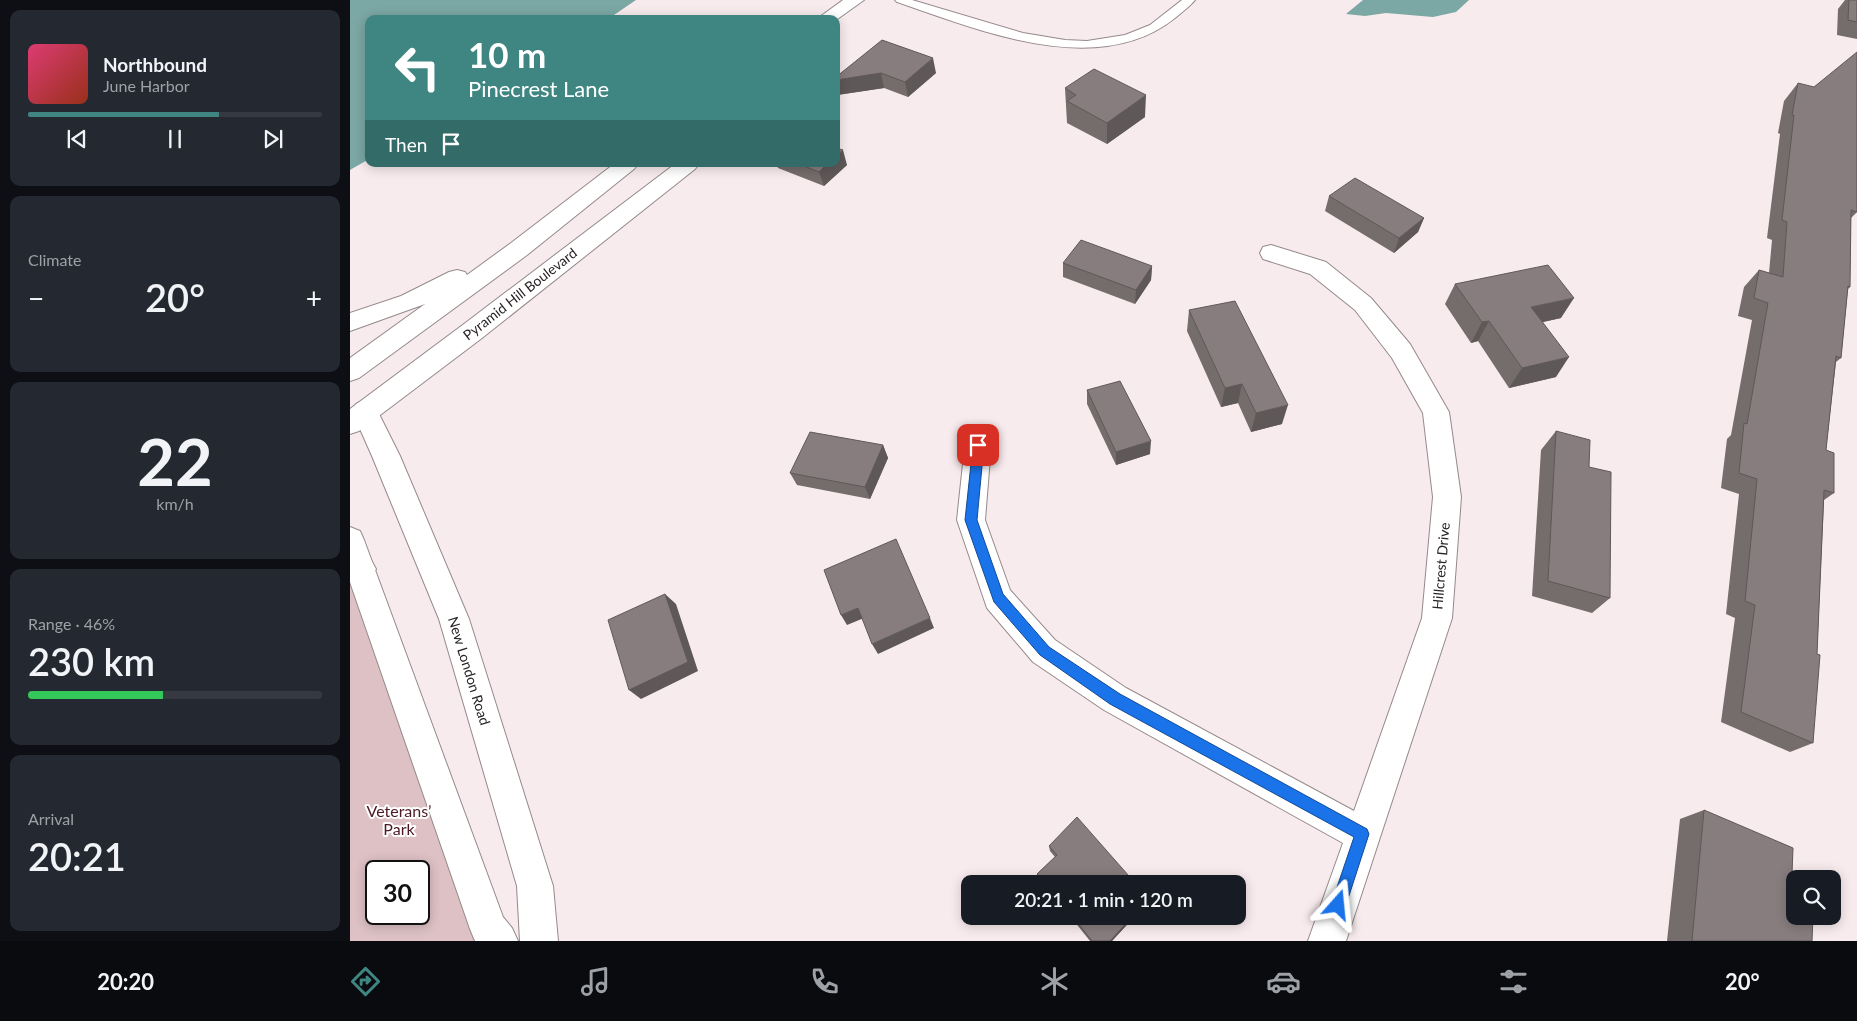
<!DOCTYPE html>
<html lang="en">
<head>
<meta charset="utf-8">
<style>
  body { margin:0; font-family:Lato,sans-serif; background:#242831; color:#f1f3f6; height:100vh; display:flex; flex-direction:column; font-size:19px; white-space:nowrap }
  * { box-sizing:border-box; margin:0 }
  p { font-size:16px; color:#9ea1a6 }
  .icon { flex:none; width:28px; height:28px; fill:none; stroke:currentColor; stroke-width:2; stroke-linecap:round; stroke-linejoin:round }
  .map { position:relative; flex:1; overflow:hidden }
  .side { display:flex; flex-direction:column; gap:10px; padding:10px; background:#0d0f14; width:350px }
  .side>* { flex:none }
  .banner { position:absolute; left:15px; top:15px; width:475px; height:152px; border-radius:10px; box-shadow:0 2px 12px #0003; background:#3f8683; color:#fff; overflow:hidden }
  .buttons { position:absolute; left:1436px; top:870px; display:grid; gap:10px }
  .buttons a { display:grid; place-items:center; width:55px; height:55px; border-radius:10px; background:#171b24; box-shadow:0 2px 12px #0003; font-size:25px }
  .speed { position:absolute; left:15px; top:860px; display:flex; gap:10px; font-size:25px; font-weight:700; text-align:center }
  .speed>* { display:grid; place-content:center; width:65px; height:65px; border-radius:50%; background:#171b24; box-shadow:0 2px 12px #0003; line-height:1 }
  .speed .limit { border:2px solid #111; border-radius:8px; background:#fff; color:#111 }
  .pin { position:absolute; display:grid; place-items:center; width:42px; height:42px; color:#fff; margin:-21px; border-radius:10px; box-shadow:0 2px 8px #0006 }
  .me { position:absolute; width:55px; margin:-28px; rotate:18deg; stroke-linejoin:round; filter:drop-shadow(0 0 4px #0008) }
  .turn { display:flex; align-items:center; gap:18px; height:105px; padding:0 20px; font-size:22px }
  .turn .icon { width:65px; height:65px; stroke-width:2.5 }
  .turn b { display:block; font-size:35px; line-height:42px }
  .then { display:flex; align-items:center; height:48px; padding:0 20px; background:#0003; gap:10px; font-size:19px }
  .big { font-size:38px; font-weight:600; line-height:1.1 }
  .side .tile { flex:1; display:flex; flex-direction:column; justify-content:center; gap:8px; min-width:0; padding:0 18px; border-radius:10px; background:#242831 }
  .side .dial { align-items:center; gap:0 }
  .dial b { font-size:65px; line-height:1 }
  .song { display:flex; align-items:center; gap:15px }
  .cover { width:60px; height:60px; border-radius:8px; background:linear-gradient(135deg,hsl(340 70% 55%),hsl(10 70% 35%)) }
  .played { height:5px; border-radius:2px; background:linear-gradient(90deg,#3f8683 65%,#363941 65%) }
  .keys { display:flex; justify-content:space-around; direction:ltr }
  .heat { display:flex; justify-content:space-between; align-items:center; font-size:28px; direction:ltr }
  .charge { height:8px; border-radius:4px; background:linear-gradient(90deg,#34c759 46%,#363941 0) }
  .trip { position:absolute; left:611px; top:875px; width:285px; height:50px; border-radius:10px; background:#171b24; box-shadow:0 2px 12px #0003; font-weight:600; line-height:50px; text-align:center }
  .tab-bar { display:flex; height:80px; justify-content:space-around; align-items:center; background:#090b0e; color:#9ea1a6 }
  .tab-bar .icon { width:35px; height:35px }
  .tab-bar .selected { color:#3f8683 }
  .tab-bar b { font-size:22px; color:#f1f3f6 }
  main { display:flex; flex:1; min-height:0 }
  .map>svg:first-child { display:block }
  .green { fill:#ddc1c5; fill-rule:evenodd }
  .water { fill:#7ba7a4 }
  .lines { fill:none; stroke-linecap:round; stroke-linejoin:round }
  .service-casing { stroke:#95898a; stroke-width:2 }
  .minor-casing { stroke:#95898a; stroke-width:2 }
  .tertiary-casing { stroke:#95898a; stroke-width:2 }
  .secondary-casing { stroke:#95898a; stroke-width:2 }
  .service { fill:#fff; fill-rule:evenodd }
  .minor { fill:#fff; fill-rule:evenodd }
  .tertiary { fill:#fff; fill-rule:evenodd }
  .secondary { fill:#fff; fill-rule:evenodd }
  .wall { fill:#756c6c }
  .shaded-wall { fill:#5f5858 }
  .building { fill:#887d7e; stroke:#5f5858 }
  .route { fill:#1a73e8; stroke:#114b97 }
  .labels { text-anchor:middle; stroke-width:4; stroke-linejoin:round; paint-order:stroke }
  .street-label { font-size:14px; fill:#282324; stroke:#fff }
  .near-park-label { font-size:16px; fill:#4c1926; stroke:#fff }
</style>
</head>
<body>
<main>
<section class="side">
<div class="tile">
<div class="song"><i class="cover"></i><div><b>Northbound</b><p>June Harbor</p></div></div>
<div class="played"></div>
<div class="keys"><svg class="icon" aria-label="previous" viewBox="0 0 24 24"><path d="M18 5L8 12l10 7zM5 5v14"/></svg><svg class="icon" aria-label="pause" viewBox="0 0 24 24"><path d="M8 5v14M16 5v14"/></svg><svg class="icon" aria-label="next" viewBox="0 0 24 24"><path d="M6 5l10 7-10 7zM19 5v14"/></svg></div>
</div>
<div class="tile"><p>Climate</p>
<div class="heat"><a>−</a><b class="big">20°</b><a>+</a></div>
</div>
<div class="tile dial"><b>22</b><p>km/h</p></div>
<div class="tile"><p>Range · 46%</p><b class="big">230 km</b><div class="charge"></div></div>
<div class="tile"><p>Arrival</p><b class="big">20:21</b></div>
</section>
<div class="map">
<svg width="1507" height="941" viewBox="0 0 1507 941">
  <rect width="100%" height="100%" fill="#f8ebed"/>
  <path class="green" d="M0,562L149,941H0ZM26,871H69V914H26Z"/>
  <path class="water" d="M0,0H286L258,19H19V159L0,170Z
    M1013,0H1119L1106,12L1083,17L1036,13L1015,16L996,14Z"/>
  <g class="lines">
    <g class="service-casing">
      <path id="service" d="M545,0H562L673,33L715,40L737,41L775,35L800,25L832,0H845C839,7 832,12 825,18C748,80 629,30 547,2Z"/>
    </g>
    <g class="minor-casing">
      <path id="minor" d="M921,245L976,262L1021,298L1060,344L1099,412L1111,497L1102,618L996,941H958L993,843L754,710L683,662L637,608L607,520L615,445L618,437L628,434L638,437L641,445L635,520L660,590L705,640L776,688L1004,811L1072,618L1083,497L1073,413L1042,358L1005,310L960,274L913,259L910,253L913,247Z"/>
    </g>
    <g class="tertiary-casing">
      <path id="tertiary" d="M15,400L24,404L50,456L119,619L203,886L208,941H170L167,886L89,619L22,456L2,411L6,404Z
        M0,527L10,531L14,540L153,917L162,928L168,941H125L120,929L0,582Z"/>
    </g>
    <g class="secondary-casing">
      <path id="secondary" d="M493,0H514L486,20V19H467Z
        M264,164H288L284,169L177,255L9,378L0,381V358L75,304L0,331V313L51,296L99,272L107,270L115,272L117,275L161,243Z
        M325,164H349L345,169L132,338L9,431L0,434V409L114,324Z
        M0,549L21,560L26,569L21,578L11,582L0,578Z"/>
    </g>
    <use href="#service" class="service"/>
    <use href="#minor" class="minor"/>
    <use href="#tertiary" class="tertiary"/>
    <use href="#secondary" class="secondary"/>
  </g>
  <path class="wall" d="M1495,0H1507V39L1487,35L1488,9Z
    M532,40L586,73L558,97L534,88L487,95Z
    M1448,83L1507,212L1501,218L1500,287L1498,289L1491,358L1486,362L1476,450L1484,493L1474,500L1463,743L1440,752L1371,722L1385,618L1376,614L1389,494L1371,488L1377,439L1381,435L1402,320L1388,316L1394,287L1409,270L1419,273L1422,240L1417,238L1430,134L1428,133L1434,101Z
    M715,88L795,117L757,144L717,123Z
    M426,164H486L497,165L474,186L428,168Z
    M979,196L1074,218L1068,232L1044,253L975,211Z
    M713,263L802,266L801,280L785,304L713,277Z
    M1105,284L1211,318L1193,322L1206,377L1159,388L1128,341L1121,343L1095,304Z
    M839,310L932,424L901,432L888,403L871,407L837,331Z
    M737,390L800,454L766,465L737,404Z
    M1206,431L1239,467L1260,598L1242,613L1182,596L1191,450Z
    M533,445L538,458L520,499L447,485L440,473Z
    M1354,810L1441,899L1462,941H1317L1330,819Z
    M699,846L786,884H693L689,879L687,874L705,857L700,851Z
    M720,916H785L762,941H740Z"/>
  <path class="shaded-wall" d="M583,58L586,73L558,97L555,82Z
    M531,73L534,88L487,95L486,80Z
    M796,95L795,117L757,144V123Z
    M493,150L497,165L474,186L469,172L477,164H486V156Z
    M1074,218L1068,232L1044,253L1049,238Z
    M802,266L801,280L785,304L786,290Z
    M1224,298L1211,318L1169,327L1181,307Z
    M1139,321L1128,341L1121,343L1132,322Z
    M1219,357L1206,377L1159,388L1172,368Z
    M892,384L888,403L871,407L875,388Z
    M938,405L932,424L901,432L906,413Z
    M801,441L800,454L766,465V452Z
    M533,445L538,458L520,499L515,487Z
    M315,594L326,604L348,671L291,699L279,690Z
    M508,608L514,618L497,625L491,615Z
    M580,618L584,628L528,654L522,644Z
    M783,916H785L762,941H760Z"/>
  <path class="building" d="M1499,0H1507V22L1498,20Z
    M532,40L583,58L555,82L531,73L486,80V77Z
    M1507,52V212L1501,210L1500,287L1498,286L1491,358L1486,356L1476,450L1484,453V493L1474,490L1467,654L1470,655L1463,743L1391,712L1405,605L1395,601L1407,479L1389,473L1394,423L1397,424L1418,303L1404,298L1409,270L1433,277L1437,222L1432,220L1444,115H1442L1448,83L1464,87Z
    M744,69L796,95L757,123L717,101L726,95L715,88Z
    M486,148L493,150L486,156Z
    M449,164H477L469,172Z
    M1005,178L1074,218L1049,238L979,196Z
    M731,240L802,266L786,290L713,263Z
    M1198,265L1224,298L1181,307L1219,357L1172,368L1139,321L1132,322L1105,284Z
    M885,301L938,405L906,413L892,384L875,388L839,310Z
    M770,381L801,441L766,452L737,390Z
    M1206,431L1240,440L1239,467L1261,472L1260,598L1198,581Z
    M460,432L533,445L515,487L440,473Z
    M546,539L580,618L522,644L508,608L491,615L474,570Z
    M315,594L338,662L279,690L258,620Z
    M1354,810L1443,848L1441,899L1445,901V916H1463L1462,941H1342Z
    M727,817L786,884H695L687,874L707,855L699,846Z
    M722,916H783L760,941H742Z"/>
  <path class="route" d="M628,440L634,445L627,520L653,594L699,647L770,694L1017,829L1019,834L994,911L988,913L983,911L981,905L1004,837L760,704L690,655L644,602L615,520L623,445Z"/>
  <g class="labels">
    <g class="street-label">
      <text transform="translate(170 294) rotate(-38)" y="5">Pyramid Hill Boulevard</text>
      <text transform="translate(1091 566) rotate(-85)" y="5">Hillcrest Drive</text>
      <text transform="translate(119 671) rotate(73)" y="5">New London Road</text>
    </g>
    <g class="near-park-label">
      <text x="49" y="817">Veterans’<tspan x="49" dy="18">Park</tspan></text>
    </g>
  </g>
</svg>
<div class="buttons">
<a><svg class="icon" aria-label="search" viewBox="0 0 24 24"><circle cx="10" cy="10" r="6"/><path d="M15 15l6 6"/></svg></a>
</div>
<div class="speed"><div class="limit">30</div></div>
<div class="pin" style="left:628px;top:445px;background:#d93025"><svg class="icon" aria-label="arrive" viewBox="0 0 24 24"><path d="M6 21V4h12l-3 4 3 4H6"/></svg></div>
<svg class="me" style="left:988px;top:905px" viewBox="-20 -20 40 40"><path d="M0-17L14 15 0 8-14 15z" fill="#1a73e8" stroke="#fff" stroke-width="4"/></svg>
<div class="trip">20:21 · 1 min · 120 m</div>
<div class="banner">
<div class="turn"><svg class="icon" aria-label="left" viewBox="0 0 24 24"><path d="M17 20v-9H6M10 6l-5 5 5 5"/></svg><div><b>10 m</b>Pinecrest Lane</div></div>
<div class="then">Then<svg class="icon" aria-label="arrive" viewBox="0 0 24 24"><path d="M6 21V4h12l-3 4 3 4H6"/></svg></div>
</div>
</div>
</main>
<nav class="tab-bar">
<b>20:20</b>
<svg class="icon selected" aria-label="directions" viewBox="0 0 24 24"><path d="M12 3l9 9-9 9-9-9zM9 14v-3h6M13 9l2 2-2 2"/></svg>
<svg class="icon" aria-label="music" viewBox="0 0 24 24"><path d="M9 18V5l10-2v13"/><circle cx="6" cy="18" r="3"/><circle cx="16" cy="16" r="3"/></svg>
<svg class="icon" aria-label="phone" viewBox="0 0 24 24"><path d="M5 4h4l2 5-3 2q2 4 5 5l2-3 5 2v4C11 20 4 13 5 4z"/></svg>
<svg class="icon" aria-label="climate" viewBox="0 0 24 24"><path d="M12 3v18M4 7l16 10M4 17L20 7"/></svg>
<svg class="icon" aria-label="car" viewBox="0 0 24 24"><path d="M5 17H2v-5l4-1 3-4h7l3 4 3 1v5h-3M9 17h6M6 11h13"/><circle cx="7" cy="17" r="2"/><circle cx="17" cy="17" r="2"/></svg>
<svg class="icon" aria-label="filters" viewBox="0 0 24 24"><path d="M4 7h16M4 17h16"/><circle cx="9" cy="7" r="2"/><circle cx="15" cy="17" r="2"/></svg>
<b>20°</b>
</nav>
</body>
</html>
